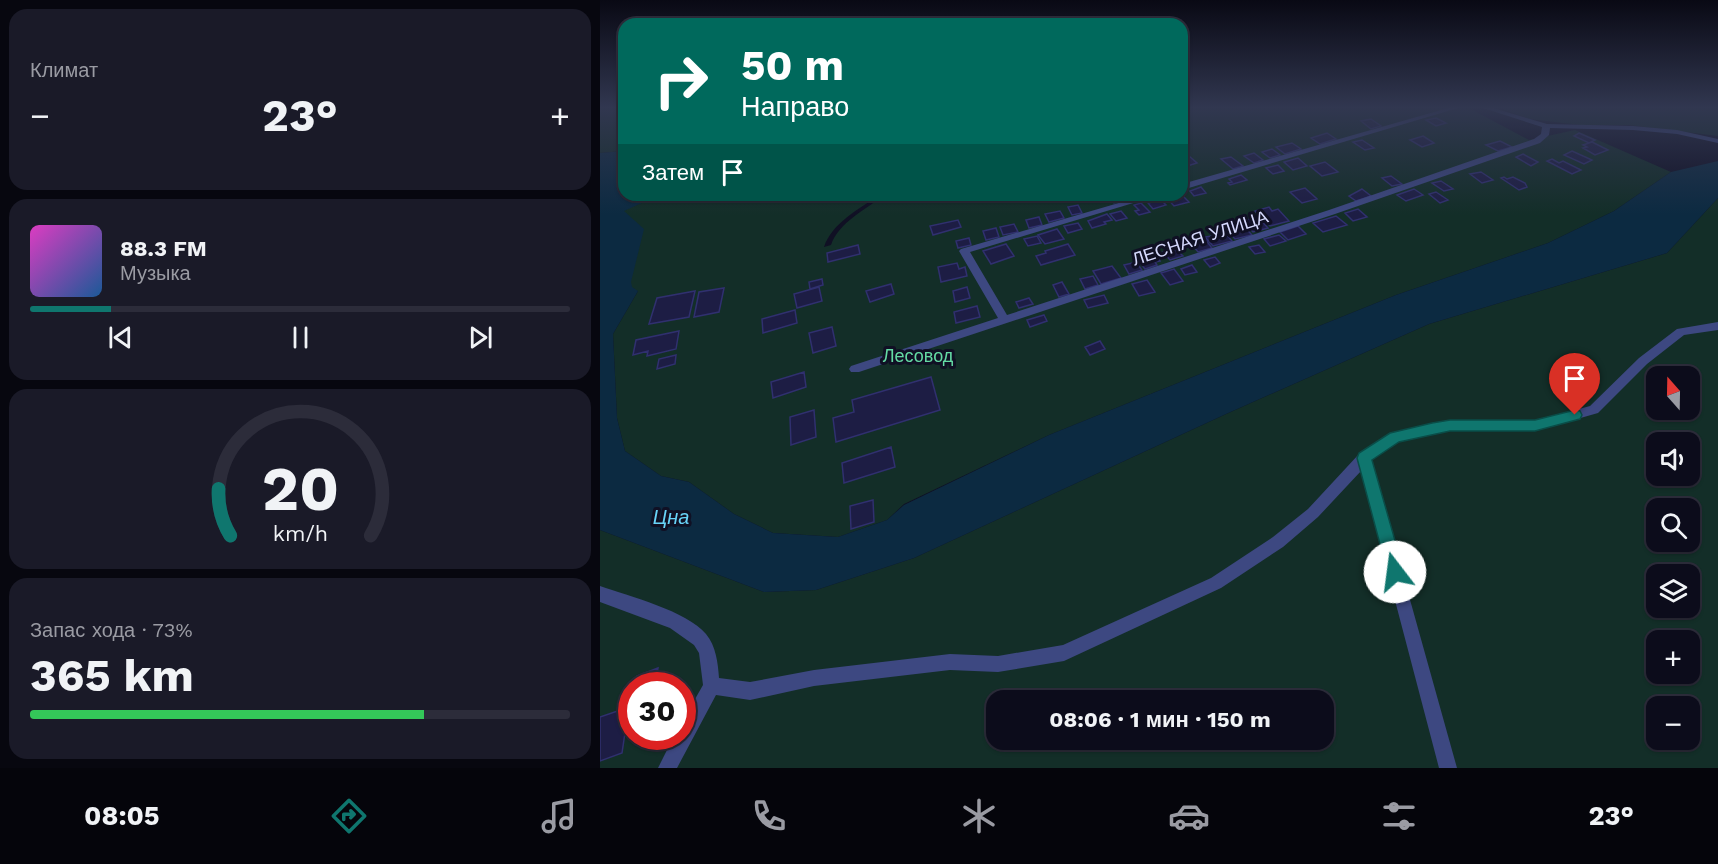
<!DOCTYPE html>
<html lang="ru">
<head>
<meta charset="utf-8">
<style>
  body { margin:0; font-family:"Work Sans",sans-serif; background:#1a1a28; color:#f1f3f6; height:100vh; display:flex; flex-direction:column; font-size:22px; white-space:nowrap }
  * { box-sizing:border-box; margin:0 }
  p { font-size:20px; color:#9a9ba3 }
  .icon { flex:none; width:33px; height:33px; fill:none; stroke:currentColor; stroke-width:2; stroke-linecap:round; stroke-linejoin:round }
  .map { position:relative; flex:1; overflow:hidden }
  .side { display:flex; flex-direction:column; gap:9px; padding:9px; background:#07070f; width:600px }
  .side>* { flex:none }
  .hud { position:absolute; left:18px; top:18px; width:570px; height:183px; border-radius:18px; box-shadow:0 2px 4px #0004,0 0 0 2px #2c2c3a; background:#00695c; color:#fff; overflow:hidden }
  .needle { width:39px; rotate:340deg }
  .tools { position:absolute; left:1046px; top:366px; display:grid; gap:12px }
  .tools a { display:grid; place-items:center; width:54px; height:54px; border-radius:12px; background:#0c0c1b; box-shadow:0 2px 4px #0004,0 0 0 2px #2c2c3a; font-size:30px }
  .speed { position:absolute; left:18px; top:672px; display:flex; gap:12px; font-size:30px; font-weight:700; text-align:center }
  .speed>* { display:grid; place-content:center; width:78px; height:78px; border-radius:50%; background:#0c0c1b; box-shadow:0 2px 4px #0004,0 0 0 2px #2c2c3a; line-height:1 }
  .speed .limit { border:9px solid #d22; background:#fff; color:#111 }
  .pin { position:absolute; display:grid; place-items:center; width:51px; height:51px; color:#fff; margin:-62px -26px; border-radius:50% 50% 50% 0; rotate:-45deg; box-shadow:0 0 6px #0007 }
  .pin .icon { rotate:45deg }
  .me { position:absolute; width:66px; margin:-33px; rotate:345deg; stroke-linejoin:round; filter:drop-shadow(0 0 4px #0008) }
  .turn { display:flex; align-items:center; gap:21px; height:126px; padding:0 24px; font-size:27px }
  .turn .icon { width:78px; height:78px; stroke-width:2.5 }
  .turn b { display:block; font-size:42px; line-height:51px }
  .then { display:flex; align-items:center; height:57px; padding:0 24px; background:#0003; gap:12px; font-size:22px }
  .big { font-size:45px; font-weight:700; line-height:1.1 }
  .side .card { flex:1; display:flex; flex-direction:column; justify-content:center; gap:9px; min-width:0; padding:0 21px; border-radius:18px; background:#1a1a28 }
  .side .dial { align-items:center; gap:0 }
  .dial svg { height:156px; overflow:visible; fill:none; stroke:#2c2c3a; stroke-width:7; stroke-linecap:round; text-anchor:middle }
  .dial text { fill:#f1f3f6; stroke:none }
  .song { display:flex; align-items:center; gap:18px }
  .cover { width:72px; height:72px; border-radius:9px; background:linear-gradient(135deg,hsl(310 70% 55%),hsl(210 70% 35%)) }
  .played { height:6px; border-radius:3px; background:linear-gradient(90deg,#0f766e 15%,#2c2c3a 15%) }
  .keys { display:flex; justify-content:space-around; direction:ltr }
  .heat { display:flex; justify-content:space-between; align-items:center; font-size:33px; direction:ltr }
  .charge { height:9px; border-radius:4px; background:linear-gradient(90deg,#34c759 73%,#2c2c3a 0) }
  .trip { position:absolute; left:386px; top:690px; width:348px; height:60px; border-radius:18px; background:#0c0c1b; box-shadow:0 2px 4px #0004,0 0 0 2px #2c2c3a; font-weight:700; line-height:60px; text-align:center }
  .menu { display:flex; height:96px; justify-content:space-around; align-items:center; background:#05050b; color:#9a9ba3 }
  .menu .icon { width:42px; height:42px }
  .menu .active { color:#0f766e }
  .menu b { font-size:27px; color:#f1f3f6 }
  main { display:flex; flex:1; min-height:0 }
  .map>svg:first-child { display:block }
  .green { fill:#132e28; fill-rule:evenodd }
  .water { fill:#0c2a41 }
  .building { fill:#1d1d44; stroke:#30306f; stroke-width:1.5 }
  .lines { fill:none; stroke-linecap:round; stroke-linejoin:round }
  .street { fill:#3d4881; fill-rule:evenodd }
  .route { fill:#0f766e; stroke:#0a4d48; stroke-width:1.5 }
  .labels { text-anchor:middle; stroke-width:6; stroke-linejoin:round; paint-order:stroke }
  .street-label { font-size:18px; fill:#d5d9fd; stroke:#101024 }
  .park-label { font-size:18px; fill:#64daa4; stroke:#101024 }
  .water-label { font-size:20px; font-style:italic; fill:#68d3f8; stroke:#101024 }
</style>
</head>
<body>
<main>
<section class="side">
<div class="card"><p>Климат</p>
<div class="heat"><a>−</a><b class="big">23°</b><a>+</a></div>
</div>
<div class="card">
<div class="song"><i class="cover"></i><div><b>88.3 FM</b><p>Музыка</p></div></div>
<div class="played"></div>
<div class="keys"><svg class="icon" aria-label="previous" viewBox="0 0 24 24"><path d="M18 5L8 12l10 7zM5 5v14"/></svg><svg class="icon" aria-label="pause" viewBox="0 0 24 24"><path d="M8 5v14M16 5v14"/></svg><svg class="icon" aria-label="next" viewBox="0 0 24 24"><path d="M6 5l10 7-10 7zM19 5v14"/></svg></div>
</div>
<div class="card dial"><svg viewBox="0 0 100 80">
<path d="M14 69A42 42 0 1 1 86 69"/>
<path d="M14 69A42 42 0 0 1 8 45" stroke="#0f766e"/>
<text x="50" y="56" font-size="32" font-weight="700">20</text>
<text x="50" y="72" font-size="11">km/h</text>
</svg></div>
<div class="card"><p>Запас хода · 73%</p><b class="big">365 km</b><div class="charge"></div></div>
</section>
<div class="map">
<svg width="1118" height="768" viewBox="0 0 1118 768">
  <rect width="100%" height="100%" fill="#101024"/>
  <path class="green" d="M0,108H24V151L0,153Z
    M582,108H869L929,140L975,130L1071,172L1014,211L948,243L796,295L449,435L304,504L287,520L238,537L173,533L134,514L89,482L61,476L25,451L17,418L13,334L38,291L26,293L0,216L48,195H279C259,209 232,223 224,247L231,245C239,222 266,209 285,195H582Z
    M900,108H1118V136L1029,125H981L929,119Z
    M1118,198V768H0V530L164,592L216,590L314,558L626,414L829,324L1067,253ZM1056,376H1089V410H1056ZM1056,442H1089V476H1056ZM1056,508H1089V542H1056ZM1056,574H1089V608H1056ZM1056,640H1089V674H1056ZM32,686H82V736H32ZM396,700H723V740H396ZM1056,706H1089V740H1056Z"/>
  <path class="water" d="M24,151V195L48,196L46,201L24,211L44,229L31,282L32,287L38,291L13,334L17,418L25,451L61,476L89,482L134,514L173,533L238,537L287,520L304,505L449,435L796,295L948,243L1014,211L1071,172L1118,161V198L1067,253L829,324L626,414L314,558L216,590L164,592L0,530V153Z"/>
  <path class="building" d="M836,118L846,123L836,126L826,120Z
    M771,119L781,126L771,129L761,121Z
    M727,133L736,139L720,144L711,138Z
    M979,133L995,140L989,143L974,136Z
    M823,136L834,143L822,147L810,140Z
    M762,140L774,148L765,150L753,142Z
    M900,141L912,147L898,151L886,145Z
    M992,142L1008,150L995,155L983,148L987,147L983,145Z
    M692,143L701,149L685,154L676,147Z
    M672,149L680,155L670,158L662,152Z
    M972,151L992,160L984,164L964,155Z
    M654,153L663,160L654,163L644,156Z
    M923,154L938,162L931,166L916,157Z
    M589,156L597,163L584,167L582,158Z
    M631,157L643,166L633,169L621,159Z
    M698,158L707,166L693,170L684,162Z
    M952,159L959,163L963,161L981,170L972,174L947,161Z
    M725,162L738,172L722,176L710,166Z
    M678,165L684,171L673,174L666,168Z
    M881,172L893,180L882,183L870,174Z
    M641,175L647,180L630,185L628,183L632,182L629,179Z
    M791,176L802,184L792,186L782,178Z
    M904,177L907,179L913,177L925,183L927,187L919,190L901,178Z
    M841,181L853,189L844,191L832,183Z
    M601,187L606,193L594,196L590,191Z
    M705,188L717,199L702,203L690,192Z
    M762,189L771,196L756,201L749,196Z
    M814,189L823,195L806,201L797,195Z
    M836,192L848,200L840,203L829,194Z
    M508,195H525L528,200L514,203Z
    M582,195L589,202L574,206L566,197Z
    M561,200L566,205L553,209L548,203Z
    M541,203L550,212L539,215L535,211L539,210L534,205Z
    M478,205L482,213L472,215L468,207Z
    M669,207L672,211L678,209L689,221L670,226L655,211Z
    M758,209L767,217L753,221L745,213Z
    M460,211L464,218L449,222L445,214Z
    M521,211L527,218L516,221L510,214Z
    M507,214L512,220L504,222L506,224L492,228L488,221Z
    M736,216L747,225L723,232L713,223Z
    M439,217L442,225L429,228L426,220Z
    M658,217L668,228L653,232L643,221Z
    M358,220L361,227L333,235L330,226Z
    M478,223L482,229L468,233L464,226Z
    M641,223L652,235L635,239L628,231L632,230L629,227Z
    M414,224L418,232L403,235L400,227Z
    M698,226L706,234L688,240L680,232Z
    M396,228L399,237L386,240L383,231Z
    M457,229L464,239L445,244L438,235Z
    M626,234L632,241L613,246L605,237Z
    M679,235L686,241L670,246L664,239Z
    M437,236L441,243L428,246L424,239Z
    M369,238L371,245L358,248L356,241Z
    M604,238L612,248L598,252L590,242Z
    M406,244L414,256L391,264L383,251Z
    M468,244L475,255L441,265L436,256L446,253L445,251Z
    M258,245L260,254L228,262L227,253Z
    M659,245L665,252L655,254L649,247Z
    M569,250L571,252L577,250L583,256L570,260L563,252Z
    M555,254L560,261L555,262L557,265L545,269L538,260Z
    M615,257L620,263L610,267L604,260Z
    M536,262L542,270L529,274L524,265Z
    M357,263L359,269L365,267L367,276L341,282L338,267Z
    M592,265L597,272L585,275L581,269Z
    M512,266L521,278L501,284L493,271Z
    M574,269L583,281L570,285L561,273Z
    M493,276L498,285L485,289L480,279Z
    M222,279L223,285L210,289L209,282Z
    M547,280L555,292L539,296L532,284Z
    M462,282L469,294L459,297L453,285Z
    M291,284L294,294L270,302L266,291Z
    M219,287L222,301L197,308L194,294Z
    M367,287L370,298L355,302L353,291Z
    M124,288L119,312L94,317L99,292Z
    M95,291L89,317L49,324L57,298Z
    M504,295L508,303L488,308L484,300Z
    M429,298L433,304L419,308L416,302Z
    M377,306L380,317L356,323L354,312Z
    M195,310L197,323L163,333L162,319Z
    M444,315L447,321L430,327L427,320Z
    M232,327L236,346L213,353L209,333Z
    M79,331L76,349L47,356L48,351L33,355L36,340Z
    M500,341L505,349L490,355L485,347Z
    M76,355L75,364L57,369L59,359Z
    M204,372L206,387L173,398L171,382Z
    M331,377L340,410L236,442L233,418L254,412L252,400Z
    M214,410L216,437L191,445L190,417Z
    M291,447L295,467L244,483L242,463Z
    M273,500L274,522L251,529L250,506Z
    M58,668L56,682L36,686L37,676Z
    M32,706V724L26,726L22,753L0,761V717Z"/>
  <g class="lines">
    <path class="street" d="M848,108H858L582,190V184Z
      M883,108H893L947,124L1033,126L1077,130L1118,139V143L1077,134L1033,130L950,128L949,135L940,143L735,214L259,372H251L249,369L251,366L398,318L359,251L361,249L546,195H560L370,252L407,315L729,210L934,139L941,134L942,127Z
      M1118,322V330L1084,335L1047,364L998,413L935,431H850L798,442L771,460L857,768H839L761,471L718,517L683,547L621,588L464,661L398,672L350,670L214,686L150,700L116,695L77,768H58L74,736H82V722L103,685L99,653L94,645L70,628L0,602V586C29,596 87,611 106,634C116,646 118,663 119,678L150,682L214,670L350,654L398,656L463,645L611,578L673,537L708,509L759,454L790,433L850,421H935L990,406L1039,358L1077,329Z"/>
  </g>
  <linearGradient id="sky" x2="0" y2="1"><stop stop-color="#090914"/><stop offset="0.5" stop-color="#313750"/><stop offset="1" stop-color="#313750" stop-opacity="0"/></linearGradient>
  <rect width="1118" height="215" fill="url(#sky)"/>
  <path class="route" d="M975,410L980,411L982,415L980,419L935,431H850L799,442L772,460L804,572L801,578L795,581L789,578L757,458L759,453L790,433L832,423L850,420H935Z"/>
  <g class="labels">
    <g class="street-label">
      <text transform="translate(600 238) rotate(-18)" y="6">ЛЕСНАЯ УЛИЦА</text>
    </g>
    <g class="park-label">
      <text x="318" y="362">Лесовод</text>
    </g>
    <g class="water-label">
      <text x="71" y="524">Цна</text>
    </g>
  </g>
</svg>
<div class="tools">
<a><svg class="needle" viewBox="-14 -14 28 28"><path d="M0-13l5 13h-10z" fill="#e53935"/><path d="M0 13l5-13h-10z" fill="#9a9ba3"/></svg></a>
<a><svg class="icon" aria-label="sound" viewBox="0 0 24 24"><path d="M4 9h4l5-4v14l-5-4H4zM17 9q2 3 0 6"/></svg></a>
<a><svg class="icon" aria-label="search" viewBox="0 0 24 24"><circle cx="10" cy="10" r="6"/><path d="M15 15l6 6"/></svg></a>
<a><svg class="icon" aria-label="layers" viewBox="0 0 24 24"><path d="M12 4l9 5-9 5-9-5zM3 14l9 5 9-5"/></svg></a>
<a>+</a>
<a>−</a>
</div>
<div class="speed"><div class="limit">30</div></div>
<div class="pin" style="left:975px;top:415px;background:#d93025"><svg class="icon" aria-label="arrive" viewBox="0 0 24 24"><path d="M6 21V4h12l-3 4 3 4H6"/></svg></div>
<svg class="me" style="left:795px;top:572px" viewBox="-20 -20 40 40"><circle r="19" fill="#fff"/><path d="M0-13L10 11 0 6-10 11z" fill="#0f766e"/></svg>
<div class="trip">08:06 · 1 мин · 150 m</div>
<div class="hud">
<div class="turn"><svg class="icon" aria-label="right" viewBox="0 0 24 24"><path d="M7 20v-9h11M14 6l5 5-5 5"/></svg><div><b>50 m</b>Направо</div></div>
<div class="then">Затем<svg class="icon" aria-label="arrive" viewBox="0 0 24 24"><path d="M6 21V4h12l-3 4 3 4H6"/></svg></div>
</div>
</div>
</main>
<nav class="menu">
<b>08:05</b>
<svg class="icon active" aria-label="directions" viewBox="0 0 24 24"><path d="M12 3l9 9-9 9-9-9zM9 14v-3h6M13 9l2 2-2 2"/></svg>
<svg class="icon" aria-label="music" viewBox="0 0 24 24"><path d="M9 18V5l10-2v13"/><circle cx="6" cy="18" r="3"/><circle cx="16" cy="16" r="3"/></svg>
<svg class="icon" aria-label="phone" viewBox="0 0 24 24"><path d="M5 4h4l2 5-3 2q2 4 5 5l2-3 5 2v4C11 20 4 13 5 4z"/></svg>
<svg class="icon" aria-label="climate" viewBox="0 0 24 24"><path d="M12 3v18M4 7l16 10M4 17L20 7"/></svg>
<svg class="icon" aria-label="car" viewBox="0 0 24 24"><path d="M5 17H2v-5l4-1 3-4h7l3 4 3 1v5h-3M9 17h6M6 11h13"/><circle cx="7" cy="17" r="2"/><circle cx="17" cy="17" r="2"/></svg>
<svg class="icon" aria-label="filters" viewBox="0 0 24 24"><path d="M4 7h16M4 17h16"/><circle cx="9" cy="7" r="2"/><circle cx="15" cy="17" r="2"/></svg>
<b>23°</b>
</nav>
</body>
</html>
